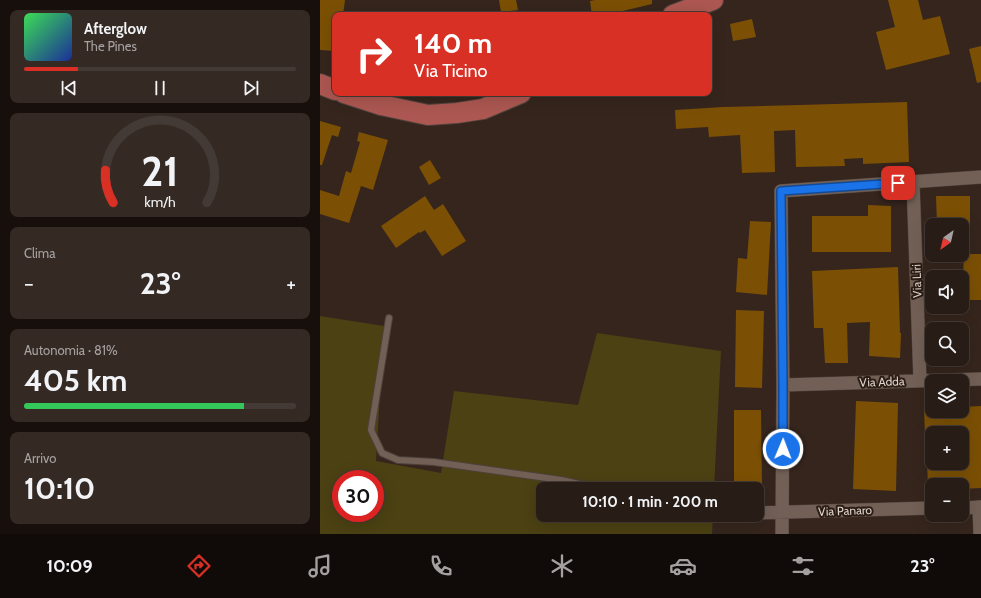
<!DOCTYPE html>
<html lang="it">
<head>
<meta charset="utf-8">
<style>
  body { margin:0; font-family:Cabin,sans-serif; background:#342923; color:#f1f3f6; height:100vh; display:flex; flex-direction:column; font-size:15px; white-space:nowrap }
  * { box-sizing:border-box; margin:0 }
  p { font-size:13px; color:#a5a1a1 }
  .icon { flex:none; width:22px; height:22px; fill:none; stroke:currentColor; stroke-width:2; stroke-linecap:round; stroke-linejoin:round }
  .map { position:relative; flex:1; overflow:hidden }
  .side { display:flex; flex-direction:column; gap:10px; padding:10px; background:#160f0c; width:320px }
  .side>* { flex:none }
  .banner { position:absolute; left:12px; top:12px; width:380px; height:84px; border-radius:8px; box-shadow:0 4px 16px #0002,0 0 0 1px #443a35; background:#d93025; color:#fff; overflow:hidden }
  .needle { width:26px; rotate:214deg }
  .controls { position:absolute; left:605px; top:218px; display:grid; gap:8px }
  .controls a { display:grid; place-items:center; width:44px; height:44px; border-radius:8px; background:#281c16; box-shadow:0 4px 16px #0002,0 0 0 1px #443a35; font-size:20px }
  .speed { position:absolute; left:12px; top:470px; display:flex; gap:8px; font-size:20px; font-weight:700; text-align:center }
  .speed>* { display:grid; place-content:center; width:52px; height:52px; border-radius:50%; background:#281c16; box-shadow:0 4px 16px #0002,0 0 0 1px #443a35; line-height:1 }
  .speed .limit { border:6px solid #d22; background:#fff; color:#111 }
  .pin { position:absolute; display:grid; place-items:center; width:34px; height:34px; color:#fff; margin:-17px; border-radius:8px; box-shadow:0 2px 6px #0006 }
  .me { position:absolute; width:44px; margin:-22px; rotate:1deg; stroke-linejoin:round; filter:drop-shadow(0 0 3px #0008) }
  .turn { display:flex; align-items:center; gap:14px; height:84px; padding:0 16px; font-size:18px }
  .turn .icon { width:52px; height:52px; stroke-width:2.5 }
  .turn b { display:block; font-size:28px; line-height:34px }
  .big { font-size:30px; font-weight:800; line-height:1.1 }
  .side .card { flex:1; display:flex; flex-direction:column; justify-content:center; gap:6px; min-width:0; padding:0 14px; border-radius:8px; background:#342923 }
  .side .dial { align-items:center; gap:0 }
  .dial svg { height:104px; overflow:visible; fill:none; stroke:#443a35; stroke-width:7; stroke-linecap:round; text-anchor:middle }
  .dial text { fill:#f1f3f6; stroke:none }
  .song { display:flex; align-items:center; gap:12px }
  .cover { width:48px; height:48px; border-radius:6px; background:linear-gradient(135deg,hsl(130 70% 55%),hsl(230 70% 35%)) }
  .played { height:4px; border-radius:2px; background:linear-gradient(90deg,#d93025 20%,#443a35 20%) }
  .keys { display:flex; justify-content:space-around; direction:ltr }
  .heat { display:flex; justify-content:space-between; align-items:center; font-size:22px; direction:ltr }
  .charge { height:6px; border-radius:3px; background:linear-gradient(90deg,#34c759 81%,#443a35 0) }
  .trip { position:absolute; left:216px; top:482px; width:228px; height:40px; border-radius:8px; background:#281c16; box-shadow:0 4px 16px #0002,0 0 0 1px #443a35; font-weight:800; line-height:40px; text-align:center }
  .tabs { display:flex; height:64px; justify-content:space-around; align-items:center; background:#100b09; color:#a5a1a1 }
  .tabs .icon { width:28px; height:28px }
  .tabs .selected { color:#d93025 }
  .tabs b { font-size:18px; color:#f1f3f6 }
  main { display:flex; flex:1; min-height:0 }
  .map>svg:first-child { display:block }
  .green { fill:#4b4113; fill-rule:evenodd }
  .building { fill:#7b5005 }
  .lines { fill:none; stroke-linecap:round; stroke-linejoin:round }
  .lane-casing { stroke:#4e413b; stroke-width:8 }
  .street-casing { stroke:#4e413b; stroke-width:14 }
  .primary-casing { stroke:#4e413b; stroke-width:22 }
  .lane { stroke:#726056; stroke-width:6 }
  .street { stroke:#726056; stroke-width:13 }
  .primary { stroke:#ac5751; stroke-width:20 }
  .route-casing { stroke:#114b97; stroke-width:10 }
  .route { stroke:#1a73e8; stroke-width:7 }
  .labels { text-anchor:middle; stroke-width:4; stroke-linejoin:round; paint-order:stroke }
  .street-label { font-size:12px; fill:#ded4ce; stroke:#2b1c14 }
</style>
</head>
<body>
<main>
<section class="side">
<div class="card">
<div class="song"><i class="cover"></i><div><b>Afterglow</b><p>The Pines</p></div></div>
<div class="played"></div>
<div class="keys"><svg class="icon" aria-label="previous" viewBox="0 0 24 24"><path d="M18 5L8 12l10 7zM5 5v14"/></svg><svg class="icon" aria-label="pause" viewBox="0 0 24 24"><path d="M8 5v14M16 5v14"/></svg><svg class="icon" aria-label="next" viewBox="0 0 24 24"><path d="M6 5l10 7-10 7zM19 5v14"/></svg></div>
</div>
<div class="card dial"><svg viewBox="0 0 100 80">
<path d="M14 69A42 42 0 1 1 86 69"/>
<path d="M14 69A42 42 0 0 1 8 44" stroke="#d93025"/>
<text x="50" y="56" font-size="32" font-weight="700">21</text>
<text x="50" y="72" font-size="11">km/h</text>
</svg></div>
<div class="card"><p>Clima</p>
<div class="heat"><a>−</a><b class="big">23°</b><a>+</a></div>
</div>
<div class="card"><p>Autonomia · 81%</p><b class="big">405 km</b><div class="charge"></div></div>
<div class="card"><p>Arrivo</p><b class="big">10:10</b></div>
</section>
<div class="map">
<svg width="661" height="534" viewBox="0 0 661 534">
  <rect width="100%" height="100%" fill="#35251d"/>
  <path class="green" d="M0,316L64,326L56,461L121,473L134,391L258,405L277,333L401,351L394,489H223V515H393L392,534H0ZM21,479H55V513H21Z"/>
  <path class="building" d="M0,0H25L23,15H15V51L0,50Z
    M179,0H196L198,10L181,12Z
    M275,0H332V4L286,15H272L270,1Z
    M568,0H598L603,20L620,16L630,54L566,70L556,32L575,27Z
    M432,19L436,37L413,41L410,24Z
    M661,46V82L657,83L649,49Z
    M587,102L589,162L543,164V158L524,159L525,166L476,167L475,130L454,131L455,172L422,173L420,135L389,137L388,127L356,129L355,110L403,107Z
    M0,121L21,127L18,137L12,135L2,165H0Z
    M39,132L68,140L53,190L41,186L29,223L0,214V190L19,196L26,171L31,173L40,142L37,141Z
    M110,160L121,178L109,185L99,167Z
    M105,196L114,210L123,204L146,241L122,256L105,230L100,233L99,232L76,248L61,226Z
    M616,196H650V225H617Z
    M548,205L571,206V252H492V216H548Z
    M430,221L451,222L447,295L416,292L418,258L427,259Z
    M644,254H661V300H642Z
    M578,267L580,333H581L580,358L549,356L550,322L527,323L528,363H505L503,328H494L492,271Z
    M416,310L444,311L442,388L415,387Z
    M536,401L578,403L576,491L533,489Z
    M661,406V488L642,489V485H608L607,463H642V433H605L604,411H642V407Z
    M414,410H441L442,486H414Z"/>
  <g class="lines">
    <g class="lane-casing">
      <path id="lane" d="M69,318L51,430L62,453L78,460L114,462L241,480L282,489"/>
    </g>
    <g class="street-casing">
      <path id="street" d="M593,182L600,381
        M463,385L661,379
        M659,507L660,534
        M642,508L661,507
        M437,513L612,508
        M462,534L463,385L461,191L661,177"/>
    </g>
    <g class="primary-casing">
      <path id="primary" d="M353,15L393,0
        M0,84L15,90
        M24,93L61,105L108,115L137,113L163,109L201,93"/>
    </g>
    <use href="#lane" class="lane"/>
    <use href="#street" class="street"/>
    <use href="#primary" class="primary"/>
  </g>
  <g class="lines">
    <g class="route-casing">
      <path id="route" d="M463,449V385L461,191L578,183"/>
    </g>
    <use href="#route" class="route"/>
  </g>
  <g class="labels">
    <g class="street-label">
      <text transform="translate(597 281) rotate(-92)" y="4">Via Liri</text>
      <text transform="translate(562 382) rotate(-2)" y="4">Via Adda</text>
      <text transform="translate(525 511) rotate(-2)" y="4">Via Panaro</text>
    </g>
  </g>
</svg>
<div class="controls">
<a><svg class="needle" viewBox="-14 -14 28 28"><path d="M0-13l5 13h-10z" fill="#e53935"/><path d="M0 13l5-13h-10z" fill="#a5a1a1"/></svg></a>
<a><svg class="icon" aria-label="sound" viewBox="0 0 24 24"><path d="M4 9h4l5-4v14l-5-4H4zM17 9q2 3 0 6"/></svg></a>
<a><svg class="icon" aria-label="search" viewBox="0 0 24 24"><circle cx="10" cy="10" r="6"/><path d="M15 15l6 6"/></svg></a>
<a><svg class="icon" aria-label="layers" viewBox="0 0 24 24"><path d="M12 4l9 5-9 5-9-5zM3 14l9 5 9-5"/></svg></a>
<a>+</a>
<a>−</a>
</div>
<div class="speed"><div class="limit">30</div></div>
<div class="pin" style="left:578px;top:183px;background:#d93025"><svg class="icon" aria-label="arrive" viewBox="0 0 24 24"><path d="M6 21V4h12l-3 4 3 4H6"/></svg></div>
<svg class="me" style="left:463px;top:449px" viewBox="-20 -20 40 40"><circle r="17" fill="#1a73e8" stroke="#fff" stroke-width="3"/><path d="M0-11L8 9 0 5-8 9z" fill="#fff"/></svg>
<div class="trip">10:10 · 1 min · 200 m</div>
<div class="banner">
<div class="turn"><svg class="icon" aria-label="right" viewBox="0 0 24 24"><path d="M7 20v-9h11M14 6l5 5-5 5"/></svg><div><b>140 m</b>Via Ticino</div></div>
</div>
</div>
</main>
<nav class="tabs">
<b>10:09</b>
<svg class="icon selected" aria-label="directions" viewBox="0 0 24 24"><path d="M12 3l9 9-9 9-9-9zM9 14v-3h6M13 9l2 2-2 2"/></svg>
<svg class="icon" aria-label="music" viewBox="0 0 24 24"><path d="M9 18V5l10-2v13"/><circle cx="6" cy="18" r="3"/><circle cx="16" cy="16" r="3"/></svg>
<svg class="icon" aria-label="phone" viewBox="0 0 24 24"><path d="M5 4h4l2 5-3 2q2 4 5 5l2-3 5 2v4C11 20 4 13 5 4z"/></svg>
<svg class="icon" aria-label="climate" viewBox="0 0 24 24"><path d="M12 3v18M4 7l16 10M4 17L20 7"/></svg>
<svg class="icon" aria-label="car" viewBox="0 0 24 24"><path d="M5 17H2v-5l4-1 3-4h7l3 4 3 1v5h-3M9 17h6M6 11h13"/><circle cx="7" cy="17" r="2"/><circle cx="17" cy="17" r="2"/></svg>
<svg class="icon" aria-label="filters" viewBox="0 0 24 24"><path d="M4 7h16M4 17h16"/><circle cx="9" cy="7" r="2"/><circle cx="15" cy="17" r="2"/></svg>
<b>23°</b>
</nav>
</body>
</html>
